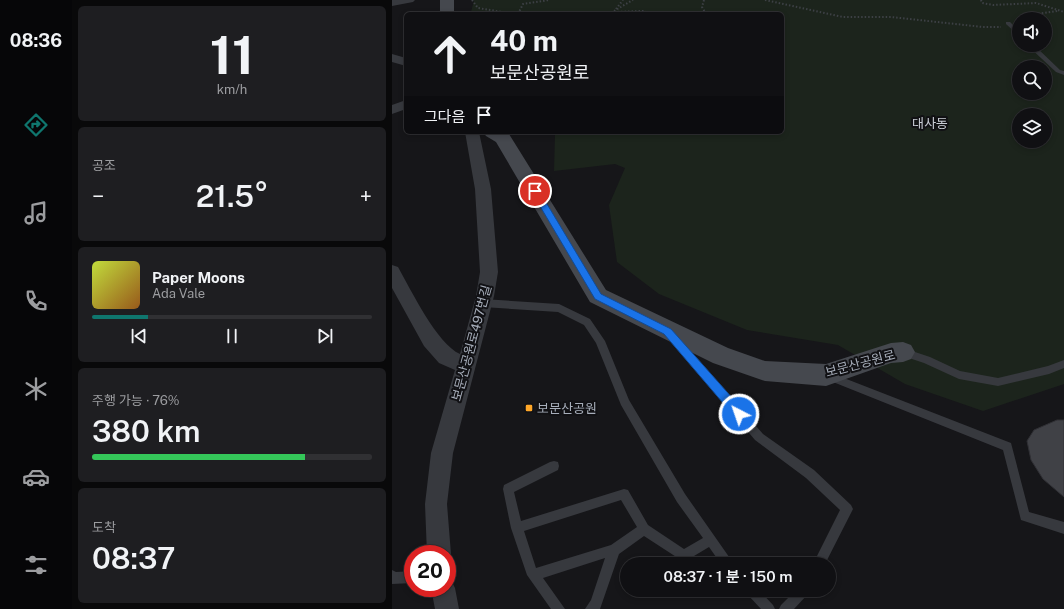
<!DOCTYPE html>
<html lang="ko">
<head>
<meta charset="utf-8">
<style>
  body { margin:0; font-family:"Public Sans","Noto Sans KR",sans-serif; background:#1e1e21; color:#f1f3f6; height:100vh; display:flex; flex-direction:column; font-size:15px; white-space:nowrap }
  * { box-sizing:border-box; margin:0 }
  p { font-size:13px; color:#9c9da0 }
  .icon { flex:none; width:22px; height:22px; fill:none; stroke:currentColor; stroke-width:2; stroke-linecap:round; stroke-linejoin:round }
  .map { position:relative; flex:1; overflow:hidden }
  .panel { display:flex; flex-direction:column; gap:6px; padding:6px; background:#09090a; width:320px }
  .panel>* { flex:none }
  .guide { position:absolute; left:12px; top:12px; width:380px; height:122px; border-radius:6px; box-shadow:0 2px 6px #0003,0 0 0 1px #303033; background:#101013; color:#f1f3f6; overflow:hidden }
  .tools { position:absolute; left:620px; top:12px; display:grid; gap:8px }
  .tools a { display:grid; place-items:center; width:40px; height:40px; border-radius:50%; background:#101013; box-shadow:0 2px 6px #0003,0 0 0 1px #303033; font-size:20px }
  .speed { position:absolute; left:12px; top:545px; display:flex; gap:8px; font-size:20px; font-weight:700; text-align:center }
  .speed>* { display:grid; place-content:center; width:52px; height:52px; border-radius:50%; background:#101013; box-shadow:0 2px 6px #0003,0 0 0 1px #303033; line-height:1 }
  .speed .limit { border:6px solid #d22; background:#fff; color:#111 }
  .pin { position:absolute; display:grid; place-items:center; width:34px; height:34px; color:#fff; margin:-17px; border:2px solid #fff; border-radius:50%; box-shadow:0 1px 4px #0007 }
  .me { position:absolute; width:44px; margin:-22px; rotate:319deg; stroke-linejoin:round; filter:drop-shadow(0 0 3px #0008) }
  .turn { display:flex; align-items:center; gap:14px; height:84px; padding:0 20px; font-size:18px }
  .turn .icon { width:52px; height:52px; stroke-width:2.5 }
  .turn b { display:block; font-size:28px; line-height:34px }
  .then { display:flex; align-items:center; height:38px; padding:0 20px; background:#0003; gap:8px; font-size:15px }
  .big { font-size:30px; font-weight:600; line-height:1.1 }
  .panel .card { flex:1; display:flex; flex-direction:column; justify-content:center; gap:6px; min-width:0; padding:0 14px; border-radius:6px; background:#1e1e21 }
  .panel .dial { align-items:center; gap:0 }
  .dial b { font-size:52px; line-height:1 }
  .song { display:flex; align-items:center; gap:12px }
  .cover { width:48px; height:48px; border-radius:6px; background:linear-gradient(135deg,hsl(70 70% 55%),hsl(30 70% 35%)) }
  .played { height:4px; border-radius:2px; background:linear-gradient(90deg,#0f766e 20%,#303033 20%) }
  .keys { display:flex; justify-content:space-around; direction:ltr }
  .heat { display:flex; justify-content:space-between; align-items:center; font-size:22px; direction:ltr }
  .charge { height:6px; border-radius:3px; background:linear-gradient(90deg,#34c759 76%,#303033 0) }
  .trip { position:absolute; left:228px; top:557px; width:216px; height:40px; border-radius:20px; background:#101013; box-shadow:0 2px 6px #0003,0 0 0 1px #303033; font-weight:600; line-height:40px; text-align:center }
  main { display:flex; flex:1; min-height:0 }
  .dock { display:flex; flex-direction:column; width:72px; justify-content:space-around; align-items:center; background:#060608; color:#9c9da0 }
  .dock .icon { width:28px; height:28px }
  .dock .current { color:#0f766e }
  .dock b { font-size:18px; color:#f1f3f6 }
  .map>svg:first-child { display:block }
  .green { fill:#1c241c; fill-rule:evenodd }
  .building { fill:#404146; stroke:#303035 }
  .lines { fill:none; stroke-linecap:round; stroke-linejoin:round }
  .path { stroke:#3d4045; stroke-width:2; stroke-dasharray:1.5 2; stroke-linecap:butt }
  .service { fill:#37393e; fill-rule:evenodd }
  .minor { fill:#37393e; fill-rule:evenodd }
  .secondary { fill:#45484e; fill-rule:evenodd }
  .route { fill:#1a73e8; stroke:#114b97 }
  .poi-dot { fill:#ffa728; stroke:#111114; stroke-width:1.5 }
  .labels { text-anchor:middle; stroke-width:4; stroke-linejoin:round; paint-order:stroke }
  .far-quarter-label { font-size:13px; fill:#c9cdd5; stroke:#111114 }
  .street-label { font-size:13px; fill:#a7aeba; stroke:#111114 }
  .poi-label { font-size:13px; fill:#a7aeba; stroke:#111114; text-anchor:start }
</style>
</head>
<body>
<main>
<nav class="dock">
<b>08:36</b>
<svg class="icon current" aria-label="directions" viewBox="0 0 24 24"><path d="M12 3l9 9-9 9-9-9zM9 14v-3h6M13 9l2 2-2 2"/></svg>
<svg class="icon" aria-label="music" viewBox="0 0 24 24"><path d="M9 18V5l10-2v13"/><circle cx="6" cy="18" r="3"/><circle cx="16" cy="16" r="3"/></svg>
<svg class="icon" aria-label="phone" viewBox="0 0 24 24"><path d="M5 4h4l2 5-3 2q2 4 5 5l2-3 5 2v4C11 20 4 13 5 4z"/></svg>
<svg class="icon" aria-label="climate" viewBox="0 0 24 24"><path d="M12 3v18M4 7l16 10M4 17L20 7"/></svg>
<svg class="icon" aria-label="car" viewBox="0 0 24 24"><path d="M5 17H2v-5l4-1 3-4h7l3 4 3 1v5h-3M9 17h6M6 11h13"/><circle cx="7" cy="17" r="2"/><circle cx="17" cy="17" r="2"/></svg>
<svg class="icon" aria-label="filters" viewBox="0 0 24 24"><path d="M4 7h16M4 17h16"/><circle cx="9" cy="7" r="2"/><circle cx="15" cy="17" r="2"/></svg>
</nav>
<section class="panel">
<div class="card dial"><b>11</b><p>km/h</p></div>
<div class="card"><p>공조</p>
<div class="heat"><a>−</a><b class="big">21.5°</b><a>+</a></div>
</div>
<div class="card">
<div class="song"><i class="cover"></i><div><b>Paper Moons</b><p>Ada Vale</p></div></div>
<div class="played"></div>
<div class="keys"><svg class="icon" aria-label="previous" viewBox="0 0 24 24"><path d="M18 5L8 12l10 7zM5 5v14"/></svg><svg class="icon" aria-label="pause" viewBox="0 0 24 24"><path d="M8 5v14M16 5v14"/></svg><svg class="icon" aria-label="next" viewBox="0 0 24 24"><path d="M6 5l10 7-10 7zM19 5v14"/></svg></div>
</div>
<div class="card"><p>주행 가능 · 76%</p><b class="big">380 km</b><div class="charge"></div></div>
<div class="card"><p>도착</p><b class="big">08:37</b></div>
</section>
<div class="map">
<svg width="672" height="609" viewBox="0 0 672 609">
  <rect width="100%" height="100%" fill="#161619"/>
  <path class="green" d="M82,0H672V384L591,411L513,384L446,345L355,330L267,294L225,262L217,205L233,168L223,164L162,171L163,135L160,132H390V14H80L79,12ZM627,19H653V45H627ZM627,67H653V93H627ZM627,115H653V141H627Z"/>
  <path class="building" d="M665,420H672V497L651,479L639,460L635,441L642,430Z"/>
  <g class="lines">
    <path class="path" d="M80,0L86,8L123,14
      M312,0L310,7L314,14
      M373,0L451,17H499L591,27H609
      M589,0L590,3L601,5L644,3L672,12
      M224,9L231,0
      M222,11L241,0
      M222,12L250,11L263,14
      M126,14L131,4L157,0
      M233,14L239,11
      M626,19L644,14L666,11"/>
    <path class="service" d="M614,22H618L627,31V36L614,24Z
      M635,45H642L668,70L672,71V75L664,72Z
      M91,299L167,304L198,319L213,341L237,400L293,494L342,564H329L317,547L292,562L252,536L227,554L208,609H193L199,600L213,558L151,578L173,609H159L135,575L119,528L111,489L112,485L158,462L162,461L166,462L167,466L166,470L122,492L129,521L232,489L236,490L256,525L292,549L311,538L285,502L229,405L204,343L192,325L166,312L91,307L88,306L87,303L88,300ZM229,500L245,527L219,545L144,568L132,531Z
      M282,334L285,335L371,434L422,470L459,505L461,509L459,513L433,564H421L448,510L414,478L363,440L279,341L277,338L279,335Z
      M511,348L538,357L568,371L606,378L656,366L672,360V368L657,374L606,386L567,379L532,363L508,355L506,352L508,349Z
      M439,373L619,443L637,512L672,522V534L629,520L611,450L436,380L434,377L436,374Z
      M0,570L4,572L21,571V583L0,584Z
      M353,590H367L381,605L383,609H369L355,594Z
      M404,590H418L416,594L402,609H387L389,605Z"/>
    <path class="minor" d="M0,0H23L21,2L0,6Z
      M0,54L14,58V66L0,62Z
      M14,100V109L0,114V105Z
      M73,132H87L99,189L106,272L102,296L61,453L55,504L59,554L55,562V554H35L33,504L39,453L63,370L47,363L32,346L0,288V265L6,267C19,290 45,344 68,354L84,296L88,272L83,189Z
      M55,578L59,580L63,588L67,609H43L39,588H55Z"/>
    <path class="secondary" d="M48,0H62V14H48Z
      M91,132H114L117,134L214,290L336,348L373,361L434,364L499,343L511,342L519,345L523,352L519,359L511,362L499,363L434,386L373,381L321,363L198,302L104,142L94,136Z"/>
  </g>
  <path class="route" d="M143,188L146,189L209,294L279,329L351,410L352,414L351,417L347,418L343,417L272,334L203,299L139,191Z"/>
  <rect class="poi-dot" x="133" y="404" width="8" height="8" rx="2"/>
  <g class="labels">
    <g class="far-quarter-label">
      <text x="538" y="128">대사동</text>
    </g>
    <g class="street-label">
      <text transform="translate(79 343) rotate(-75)" y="5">보문산공원로497번길</text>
      <text transform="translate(468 363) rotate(-15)" y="5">보문산공원로</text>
    </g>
    <g class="poi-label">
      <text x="145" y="413">보문산공원</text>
    </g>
  </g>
</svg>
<div class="tools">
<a><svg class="icon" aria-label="sound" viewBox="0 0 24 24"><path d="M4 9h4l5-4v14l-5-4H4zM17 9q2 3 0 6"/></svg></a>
<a><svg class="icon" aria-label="search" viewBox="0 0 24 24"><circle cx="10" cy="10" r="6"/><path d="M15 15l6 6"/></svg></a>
<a><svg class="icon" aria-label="layers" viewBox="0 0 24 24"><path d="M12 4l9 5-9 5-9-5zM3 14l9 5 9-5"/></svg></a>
</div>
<div class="speed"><div class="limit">20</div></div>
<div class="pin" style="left:143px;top:191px;background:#d93025"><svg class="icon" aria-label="arrive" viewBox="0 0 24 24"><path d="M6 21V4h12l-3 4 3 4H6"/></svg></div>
<svg class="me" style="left:347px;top:414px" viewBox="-20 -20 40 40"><circle r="17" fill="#1a73e8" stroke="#fff" stroke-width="3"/><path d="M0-11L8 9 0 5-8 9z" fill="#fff"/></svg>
<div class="trip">08:37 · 1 분 · 150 m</div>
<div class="guide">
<div class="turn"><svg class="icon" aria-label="ahead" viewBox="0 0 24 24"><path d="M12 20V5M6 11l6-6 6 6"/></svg><div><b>40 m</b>보문산공원로</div></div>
<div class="then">그다음<svg class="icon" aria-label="arrive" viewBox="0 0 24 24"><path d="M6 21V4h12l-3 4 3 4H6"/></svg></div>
</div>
</div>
</main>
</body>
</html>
